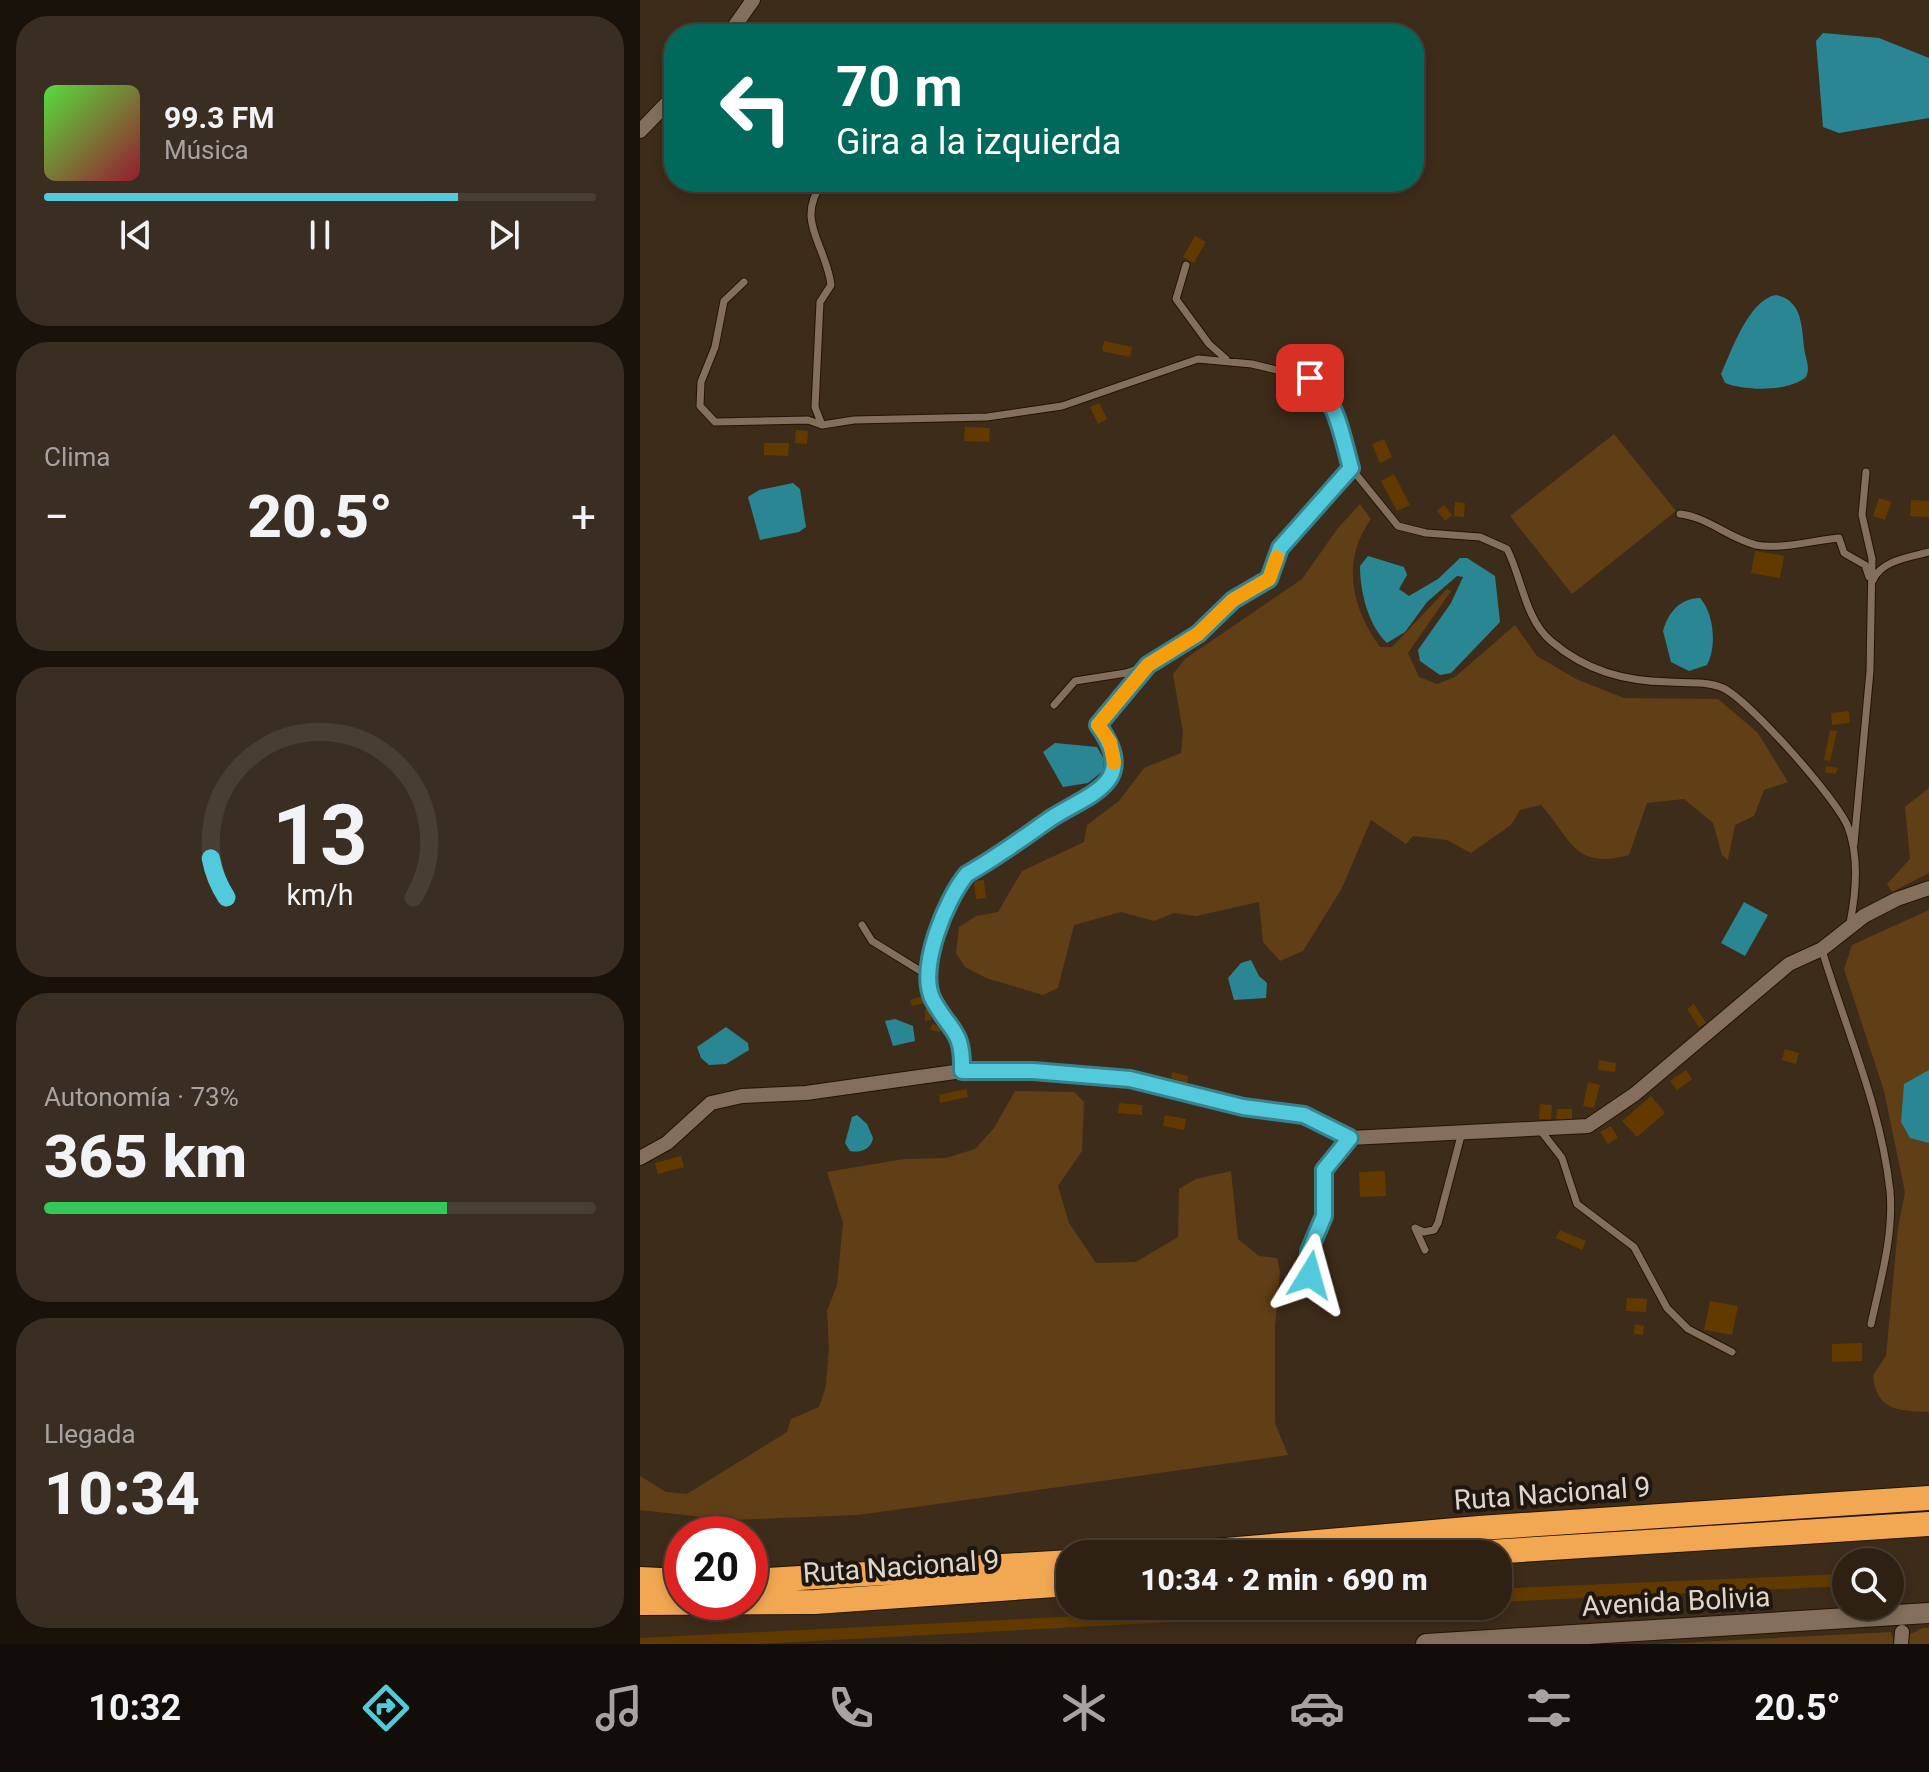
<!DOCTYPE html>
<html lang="es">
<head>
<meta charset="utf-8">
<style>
  body { margin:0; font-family:Roboto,sans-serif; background:#3a2e22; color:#f1f3f6; height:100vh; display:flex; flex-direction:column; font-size:30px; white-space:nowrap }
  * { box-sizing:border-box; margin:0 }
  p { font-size:26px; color:#a7a3a0 }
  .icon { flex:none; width:44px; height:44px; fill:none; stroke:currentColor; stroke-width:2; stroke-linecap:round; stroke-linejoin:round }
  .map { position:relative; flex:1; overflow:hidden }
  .drawer { display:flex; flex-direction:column; gap:16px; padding:16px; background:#19120b; width:640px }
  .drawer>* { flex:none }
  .top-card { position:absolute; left:24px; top:24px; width:760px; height:168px; border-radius:32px; box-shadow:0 4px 12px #0003,0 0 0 2px #493e34; background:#00695c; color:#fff; overflow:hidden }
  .controls { position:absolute; left:1192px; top:1548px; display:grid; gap:16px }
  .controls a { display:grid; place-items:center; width:72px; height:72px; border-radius:50%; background:#2e2114; box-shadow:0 4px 12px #0003,0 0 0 2px #493e34; font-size:40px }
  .speed { position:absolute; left:24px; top:1516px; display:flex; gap:16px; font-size:40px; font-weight:700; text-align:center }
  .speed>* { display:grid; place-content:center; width:104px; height:104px; border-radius:50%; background:#2e2114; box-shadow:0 4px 12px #0003,0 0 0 2px #493e34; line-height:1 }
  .speed .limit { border:12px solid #d22; background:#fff; color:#111 }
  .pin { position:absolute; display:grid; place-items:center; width:68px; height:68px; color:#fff; margin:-34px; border-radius:16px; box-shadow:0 4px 12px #0006 }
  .me { position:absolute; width:88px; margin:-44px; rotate:8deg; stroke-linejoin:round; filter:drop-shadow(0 0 6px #0008) }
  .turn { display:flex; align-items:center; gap:28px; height:168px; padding:0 40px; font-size:36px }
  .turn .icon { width:104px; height:104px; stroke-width:2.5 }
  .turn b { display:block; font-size:56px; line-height:68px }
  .big { font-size:60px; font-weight:800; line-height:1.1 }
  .drawer .tile { flex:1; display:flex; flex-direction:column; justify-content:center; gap:12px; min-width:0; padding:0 28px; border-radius:32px; background:#3a2e22 }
  .drawer .dial { align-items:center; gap:0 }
  .dial svg { height:208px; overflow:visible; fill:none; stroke:#493e34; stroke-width:7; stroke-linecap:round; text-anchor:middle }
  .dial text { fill:#f1f3f6; stroke:none }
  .song { display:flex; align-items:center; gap:24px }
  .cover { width:96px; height:96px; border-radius:12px; background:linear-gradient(135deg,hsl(110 70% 55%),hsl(350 70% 35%)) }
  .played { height:8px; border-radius:4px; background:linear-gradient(90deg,#53cadc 75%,#493e34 75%) }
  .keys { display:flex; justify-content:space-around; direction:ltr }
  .heat { display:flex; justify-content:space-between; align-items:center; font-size:44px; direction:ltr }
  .charge { height:12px; border-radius:6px; background:linear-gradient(90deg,#34c759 73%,#493e34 0) }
  .trip { position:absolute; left:416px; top:1540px; width:456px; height:80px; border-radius:32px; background:#2e2114; box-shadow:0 4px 12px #0003,0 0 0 2px #493e34; font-weight:800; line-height:80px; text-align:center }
  .dock { display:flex; height:128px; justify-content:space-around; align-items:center; background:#120d08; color:#a7a3a0 }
  .dock .icon { width:56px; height:56px }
  .dock .active { color:#53cadc }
  .dock b { font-size:36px; color:#f1f3f6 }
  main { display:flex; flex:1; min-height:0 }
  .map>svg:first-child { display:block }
  .green { fill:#603e16 }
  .water { fill:#2a8693 }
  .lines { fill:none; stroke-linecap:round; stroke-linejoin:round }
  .canal { stroke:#2a8693; stroke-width:14 }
  .building { fill:#623a00 }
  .lane-casing { stroke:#241404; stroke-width:9 }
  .street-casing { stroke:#241404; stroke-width:16 }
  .secondary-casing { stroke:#241404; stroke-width:22 }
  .highway-casing { stroke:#241404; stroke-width:26 }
  .lane { stroke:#836f5b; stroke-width:7 }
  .street { stroke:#836f5b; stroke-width:14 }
  .secondary { stroke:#836f5b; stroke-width:20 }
  .highway { stroke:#f2a752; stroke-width:24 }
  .route-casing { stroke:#36838f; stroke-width:20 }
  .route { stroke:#53cadc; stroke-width:14 }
  .slow { stroke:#f59e0b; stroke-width:14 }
  .labels { text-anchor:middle; stroke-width:8; stroke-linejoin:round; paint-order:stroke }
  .street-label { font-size:28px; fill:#e0d5ca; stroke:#1e170f }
</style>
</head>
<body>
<main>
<section class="drawer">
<div class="tile">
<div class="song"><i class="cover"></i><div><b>99.3 FM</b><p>Música</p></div></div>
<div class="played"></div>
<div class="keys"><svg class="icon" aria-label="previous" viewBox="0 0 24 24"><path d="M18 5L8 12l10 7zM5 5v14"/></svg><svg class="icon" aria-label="pause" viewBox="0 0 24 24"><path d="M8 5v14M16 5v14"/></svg><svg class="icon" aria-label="next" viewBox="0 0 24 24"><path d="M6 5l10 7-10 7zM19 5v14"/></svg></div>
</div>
<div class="tile"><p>Clima</p>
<div class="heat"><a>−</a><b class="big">20.5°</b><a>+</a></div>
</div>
<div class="tile dial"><svg viewBox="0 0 100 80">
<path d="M14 69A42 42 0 1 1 86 69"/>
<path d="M14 69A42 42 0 0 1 8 54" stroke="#53cadc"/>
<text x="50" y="56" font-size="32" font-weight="700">13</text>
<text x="50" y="72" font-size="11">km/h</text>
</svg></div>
<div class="tile"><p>Autonomía · 73%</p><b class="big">365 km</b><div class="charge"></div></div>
<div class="tile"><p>Llegada</p><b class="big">10:34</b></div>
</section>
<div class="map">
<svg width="1289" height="1644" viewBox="0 0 1289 1644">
  <rect width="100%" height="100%" fill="#3e2c1a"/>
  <path class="green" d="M974,434L1036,511L932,594L870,516Z
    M720,504L731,519C701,561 711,607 740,647H752L807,589L811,591L768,653L779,677L797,684L815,677L875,625L897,656L936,679L984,698L1078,699L1118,733L1148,782L1124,790L1114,816L1095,825L1088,860L1082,855L1073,823L1044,799L1007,803L989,855C933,870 932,839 901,805L880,810L871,825L831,853L807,840L773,836L766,844L731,820L702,888L663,951L640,961L623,942L619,902L556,916L534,913L514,921L481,912L434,925L418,988L403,995L346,978L325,967L316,953L319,927L336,916L358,912L382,871L444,842L447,825L479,801L504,768L541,753L543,732L533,674L545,659L662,579L698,528Z
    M1289,788V873L1252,892L1247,884L1270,859L1265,807Z
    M1289,910V1412C1259,1411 1236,1411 1233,1375L1246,1356L1258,1228L1265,1192L1244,1091L1204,969L1212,945Z
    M375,1091L434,1092L444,1102L442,1151L418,1186L429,1223L456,1263L496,1262L538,1237L539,1189L556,1179L591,1171L598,1239L619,1256L637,1258L640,1272L635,1326V1423L648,1455L218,1515L90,1520L0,1510V1476L26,1492L47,1494L147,1432L151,1419L179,1407L186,1386L189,1346L187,1311L197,1285L203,1223L187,1172L264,1159L306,1158L335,1149L354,1128Z
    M1283,1628H1289V1644H1267L1270,1634Z
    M1251,1632L1255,1644H1019Z"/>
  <path class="water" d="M1183,33L1239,38L1289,58V118L1199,133L1183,127L1176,41Z
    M1136,295C1165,301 1161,331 1165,353C1167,363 1170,368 1166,377C1148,392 1106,391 1085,383L1081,374C1091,352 1109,299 1136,295Z
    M153,483L160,489L166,527L159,532L120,540L108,497L119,490Z
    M728,556L764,567L767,575L759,589L769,596L798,579L820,558H827L855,576L860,622L811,673L800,675L780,661L778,650L811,603L823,577L817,576L787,602L765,632L747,643C728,625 720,591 720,566Z
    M1060,598C1074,613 1077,647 1067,665L1049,671L1031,662L1023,631C1028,613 1040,598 1060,598Z
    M415,743L457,747L464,759L463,771L448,783L423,787L403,752Z
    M1104,902L1128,915L1105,956L1081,943Z
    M611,960L619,976L627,983L626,998L594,1000L588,978L601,963Z
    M255,1019L273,1026L275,1041L253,1046L245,1021Z
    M86,1027L108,1043L109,1050L86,1064L69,1065L61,1058L57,1047Z
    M1289,1070V1143L1270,1138L1261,1122L1264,1084Z
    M217,1115L227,1124L233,1138C231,1150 220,1153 210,1151L205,1143L212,1117Z"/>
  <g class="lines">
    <path class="canal" d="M1250,1578H1253
      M715,1608L763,1606"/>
  </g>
  <path class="building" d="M555,236L566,242L554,263L543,257Z
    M464,341L492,347L490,357L462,351Z
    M459,403L467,419L458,424L450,407Z
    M325,427L350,428L349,442L324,441Z
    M156,430L168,431L167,444L155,443Z
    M744,439L752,457L740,463L732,444Z
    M124,443H149L148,456L124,455Z
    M754,474L770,505L757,511L741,481Z
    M1239,498L1251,502L1245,520L1233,516Z
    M1271,500L1289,501V517L1270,516Z
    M815,502L825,503L824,517L814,516Z
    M804,505L812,515L805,521L797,511Z
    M1115,551L1144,556L1140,578L1111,573Z
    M1209,711L1210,723L1192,725L1191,713Z
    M1190,730L1197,731L1190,761L1184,760Z
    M1186,766L1198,768L1196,774L1185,772Z
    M344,880L346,898L336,899L334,881Z
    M283,996L285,1003L272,1006L270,1000Z
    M1054,1004L1066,1023L1059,1027L1047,1009Z
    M285,1009H291V1020L285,1021Z
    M292,1024L301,1026L300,1032L290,1030Z
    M1145,1049L1159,1053L1156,1064L1142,1060Z
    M959,1060L976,1063L975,1072L958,1070Z
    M1046,1070L1052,1079L1037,1090L1030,1081Z
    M532,1072L548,1076L547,1083L531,1078Z
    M948,1082L960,1085L954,1108L943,1106Z
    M326,1089L328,1097L300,1103L299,1095Z
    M1011,1096L1025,1113L997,1137L982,1121Z
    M479,1103L502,1105V1115L478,1113Z
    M900,1104L912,1105L911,1119H899Z
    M917,1109H932V1120L916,1119Z
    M525,1115L546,1119L544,1130L523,1126Z
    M971,1126L978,1138L968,1144L960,1132Z
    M41,1156L44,1167L18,1174L15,1163Z
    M745,1171L746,1196L720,1197L719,1172Z
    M920,1230L946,1241L942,1250L916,1238Z
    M987,1298L1007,1299L1006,1312L986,1311Z
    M1070,1301L1098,1306L1092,1335L1064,1330Z
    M995,1324L1004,1326L1003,1335L994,1334Z
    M1222,1343V1361L1192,1362V1344Z
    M1206,1574V1586L858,1602V1590L873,1588Z
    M644,1606L801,1608L115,1644H0V1638Z"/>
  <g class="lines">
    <g class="lane-casing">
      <path id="lane" d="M546,265L536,299L569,344L586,359
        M104,282L84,301L75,347L61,382L60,406L75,422L168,420L182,425L214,420L347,417L422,406L558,359L612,364L670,378L687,393L697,414L711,468L758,526L786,533L840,537L867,549C882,578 885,619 911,641C946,671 984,681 1029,682C1046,683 1066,681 1083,688C1109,700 1197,799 1208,827C1219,856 1216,893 1210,923
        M182,425L175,407L180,302L191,285C186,244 154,221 183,182
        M1040,514C1068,517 1088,538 1116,545C1140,550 1175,540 1199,538L1204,553L1225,565L1229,577
        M1233,580C1242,560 1270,557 1289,552
        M414,705L435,681L486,673L508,665L558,634L593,600L629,579L640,548L711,468
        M1214,844L1230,671L1232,559L1222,515L1226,472
        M222,925L232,941L287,975
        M1182,950C1206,1030 1241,1107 1250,1191C1254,1235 1240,1282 1231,1324
        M322,1071C323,1028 310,1033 293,1000C277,968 306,899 327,874C356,858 383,838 410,819C449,793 500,782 458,725L508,665
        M901,1131L922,1158L937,1204L994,1247L1027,1308L1048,1329L1092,1352
        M785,1250L775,1228L784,1232L794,1230L798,1223L822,1132
        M670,1275L669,1251L684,1216V1170L710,1138"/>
    </g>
    <g class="street-casing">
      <path id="street" d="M89,34L113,0
        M0,131L34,96
        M0,1158L27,1143L71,1103L102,1096L166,1093L322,1071H393L490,1079L603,1107L664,1115L710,1138L948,1126L995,1094L1149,964L1182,949L1224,916L1257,899L1289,888
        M1261,1644L1262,1632"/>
    </g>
    <g class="secondary-casing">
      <path id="secondary" d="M786,1644L1289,1613"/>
    </g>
    <g class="highway-casing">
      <path id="highway" d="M539,1554L839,1528L1289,1498
        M818,1554L1289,1524
        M0,1579L42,1581
        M110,1581L430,1562
        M0,1603L175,1602L430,1584"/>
    </g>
    <use href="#lane" class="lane"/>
    <use href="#street" class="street"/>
    <use href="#secondary" class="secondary"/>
    <use href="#highway" class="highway"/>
  </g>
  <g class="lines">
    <g class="route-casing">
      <path id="route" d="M670,378C698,402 701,433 711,468L640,548L629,579L593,600L558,634L508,665L458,725C500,783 450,793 410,819C383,838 356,858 327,874C306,899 277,969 293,1000C311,1033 323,1029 322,1071H393L490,1079L603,1107L664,1115L710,1138L684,1170V1216L669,1251L670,1275"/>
    </g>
    <use href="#route" class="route"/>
    <path class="slow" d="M474,763L470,742L458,725L508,665L558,634L593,600L629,579L637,557"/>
  </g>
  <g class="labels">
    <g class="street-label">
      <text transform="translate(912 1493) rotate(-4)" y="10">Ruta Nacional 9</text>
      <text transform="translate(261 1566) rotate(-4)" y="10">Ruta Nacional 9</text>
      <text transform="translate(1036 1601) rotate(-3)" y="10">Avenida Bolivia</text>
    </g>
  </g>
</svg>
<div class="controls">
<a><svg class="icon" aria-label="search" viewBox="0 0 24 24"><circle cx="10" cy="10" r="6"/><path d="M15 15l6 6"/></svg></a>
</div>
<div class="speed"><div class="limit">20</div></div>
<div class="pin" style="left:670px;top:378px;background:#d93025"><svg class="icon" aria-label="arrive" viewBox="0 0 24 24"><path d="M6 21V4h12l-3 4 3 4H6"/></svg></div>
<svg class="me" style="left:670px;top:1275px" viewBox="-20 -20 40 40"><path d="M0-17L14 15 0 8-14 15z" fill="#53cadc" stroke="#fff" stroke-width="4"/></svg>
<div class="trip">10:34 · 2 min · 690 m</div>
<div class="top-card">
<div class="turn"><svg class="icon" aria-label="left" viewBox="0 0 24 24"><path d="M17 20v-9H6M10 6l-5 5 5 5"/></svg><div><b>70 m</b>Gira a la izquierda</div></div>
</div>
</div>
</main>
<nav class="dock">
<b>10:32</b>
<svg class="icon active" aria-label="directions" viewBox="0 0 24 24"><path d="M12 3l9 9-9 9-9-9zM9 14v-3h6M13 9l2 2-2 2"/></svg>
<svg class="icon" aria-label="music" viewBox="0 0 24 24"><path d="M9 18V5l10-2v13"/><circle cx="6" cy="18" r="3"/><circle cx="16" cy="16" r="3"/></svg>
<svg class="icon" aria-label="phone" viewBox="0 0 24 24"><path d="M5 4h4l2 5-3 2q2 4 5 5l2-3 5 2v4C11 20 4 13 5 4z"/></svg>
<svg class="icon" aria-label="climate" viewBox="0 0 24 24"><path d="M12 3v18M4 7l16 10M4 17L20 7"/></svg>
<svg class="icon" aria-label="car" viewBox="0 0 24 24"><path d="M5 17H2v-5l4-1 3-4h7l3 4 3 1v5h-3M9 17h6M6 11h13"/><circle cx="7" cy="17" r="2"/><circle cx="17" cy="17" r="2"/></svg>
<svg class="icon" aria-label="filters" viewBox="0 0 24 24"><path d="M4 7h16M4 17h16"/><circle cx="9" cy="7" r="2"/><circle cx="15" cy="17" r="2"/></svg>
<b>20.5°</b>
</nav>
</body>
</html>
